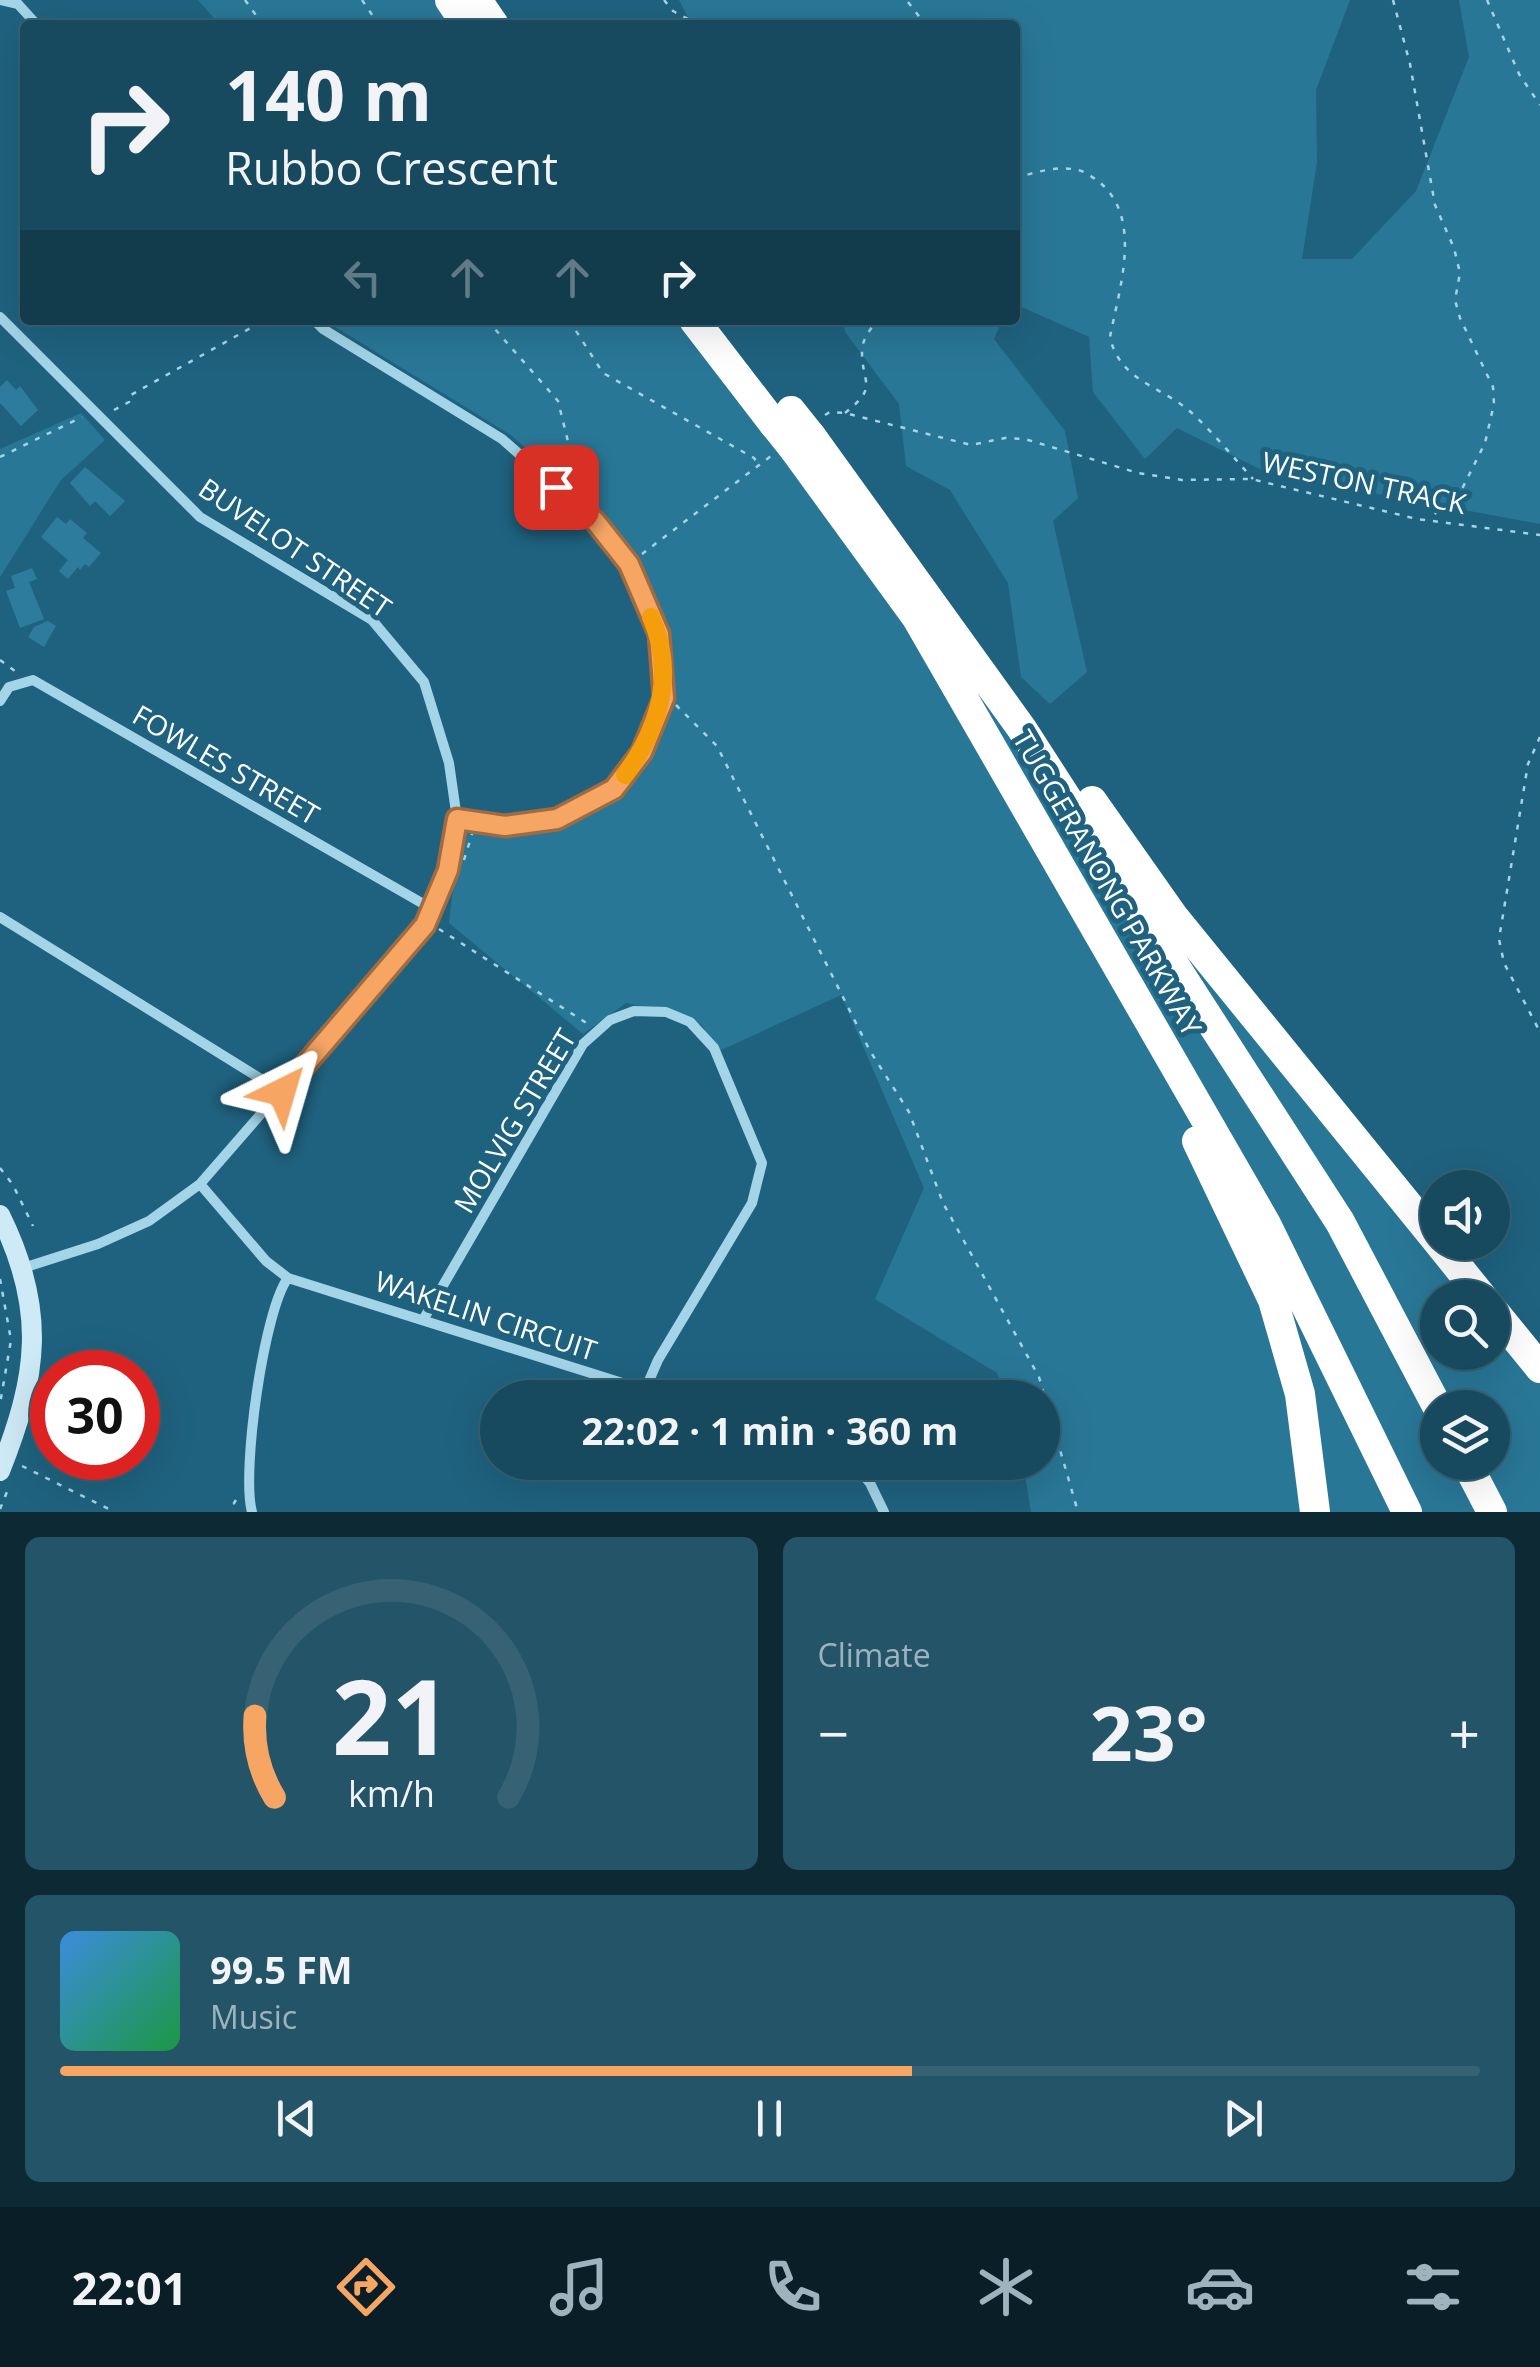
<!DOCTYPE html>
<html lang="en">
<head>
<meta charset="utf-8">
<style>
  body { margin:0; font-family:"Open Sans",sans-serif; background:#245468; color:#f1f3f6; height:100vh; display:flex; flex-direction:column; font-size:38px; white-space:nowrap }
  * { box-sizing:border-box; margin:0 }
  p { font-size:32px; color:#9eb3bd }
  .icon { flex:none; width:55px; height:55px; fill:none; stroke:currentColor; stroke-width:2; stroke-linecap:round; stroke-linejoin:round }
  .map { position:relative; height:1512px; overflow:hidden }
  .details { display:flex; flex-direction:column; gap:25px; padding:25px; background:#0d2934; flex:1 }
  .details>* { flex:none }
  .banner { position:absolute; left:20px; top:20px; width:1000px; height:305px; border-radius:10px; box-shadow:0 10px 40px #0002,0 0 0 2px #366274; background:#174a5f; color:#f1f3f6; overflow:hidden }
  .buttons { position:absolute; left:1420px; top:1170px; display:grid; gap:20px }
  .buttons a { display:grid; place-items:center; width:90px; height:90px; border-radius:50%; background:#174a5f; box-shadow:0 10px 40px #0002,0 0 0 2px #366274; font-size:50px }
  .speed { position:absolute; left:30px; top:1350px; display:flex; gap:20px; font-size:50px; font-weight:700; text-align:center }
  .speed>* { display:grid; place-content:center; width:130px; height:130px; border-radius:50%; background:#174a5f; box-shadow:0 10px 40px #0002,0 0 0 2px #366274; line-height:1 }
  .speed .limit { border:15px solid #d22; background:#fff; color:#111 }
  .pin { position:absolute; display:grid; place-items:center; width:85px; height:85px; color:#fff; margin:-42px; border-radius:20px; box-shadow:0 5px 15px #0006 }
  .me { position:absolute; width:110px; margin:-55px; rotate:40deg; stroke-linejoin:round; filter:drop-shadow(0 0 8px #0008) }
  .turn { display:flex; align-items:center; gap:35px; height:210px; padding:0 40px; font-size:45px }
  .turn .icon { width:130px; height:130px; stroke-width:2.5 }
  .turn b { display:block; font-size:70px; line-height:85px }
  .lanes { display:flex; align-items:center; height:95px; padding:0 40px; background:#0003; justify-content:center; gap:50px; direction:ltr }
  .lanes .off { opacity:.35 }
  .big { font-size:75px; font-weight:700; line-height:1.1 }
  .details .tile { flex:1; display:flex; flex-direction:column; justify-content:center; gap:15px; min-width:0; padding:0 35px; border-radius:15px; background:#245468 }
  .details .dial { align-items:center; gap:0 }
  .dial svg { height:260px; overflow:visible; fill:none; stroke:#366274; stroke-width:7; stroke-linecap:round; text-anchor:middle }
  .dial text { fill:#f1f3f6; stroke:none }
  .song { display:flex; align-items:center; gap:30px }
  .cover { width:120px; height:120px; border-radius:15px; background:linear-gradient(135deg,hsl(210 70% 55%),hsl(140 70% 35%)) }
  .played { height:10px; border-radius:5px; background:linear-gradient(90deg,#f6a563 60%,#366274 60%) }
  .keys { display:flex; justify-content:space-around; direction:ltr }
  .heat { display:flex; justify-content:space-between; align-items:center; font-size:55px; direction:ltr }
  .details .tiles { flex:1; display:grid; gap:25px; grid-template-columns:1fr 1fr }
  .tile:last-child { grid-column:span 2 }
  .trip { position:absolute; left:480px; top:1380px; width:580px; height:100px; border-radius:50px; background:#174a5f; box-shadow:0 10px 40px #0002,0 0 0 2px #366274; font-weight:700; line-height:100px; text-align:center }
  .tab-bar { display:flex; height:160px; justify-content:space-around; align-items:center; background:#091e26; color:#9eb3bd }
  .tab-bar .icon { width:70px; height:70px }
  .tab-bar .selected { color:#f6a563 }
  .tab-bar b { font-size:45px; color:#f1f3f6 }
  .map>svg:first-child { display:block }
</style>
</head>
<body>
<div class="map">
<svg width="1540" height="1512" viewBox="0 0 1540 1512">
  <rect width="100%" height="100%" fill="#1f627f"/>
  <path fill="#297797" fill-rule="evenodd" d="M198,0H439L458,25H220Z
    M679,0H1350L1316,90L1317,162L1302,259H1352L1416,191L1469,57L1459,0H1540V524L1270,474L1177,428L1145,459L1093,392L1089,337L1015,304V25H692Z
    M335,320H680L1076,791L1472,1297L1438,1298V1352H1492L1493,1322L1540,1378V1512H1031L1023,1463L1042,1462V1398L1007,1397L997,1373L875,1299L924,1188L841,995L717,1052L702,1025L671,1013L626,1003L583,1034L449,923L454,880L469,828L506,831L558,823L617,792L646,753L668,699L662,634L633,562L599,515L511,435L332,325ZM1438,1408H1492V1462H1438Z
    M843,320H1002L994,339L1065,431L1078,498L1053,521L1087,672L1050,704L1021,677L1008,583L950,490L906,466L899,404L845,332Z
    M81,413L105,440L61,480L0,577V449Z"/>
  <path fill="#2e7c9d" d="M7,380L16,390L20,386L38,410L21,426L0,403V387Z
    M85,467L125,501L110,516L95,501L90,506L70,483Z
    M57,517L66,524L70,519L87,533L83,538L101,553L89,567L85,564L80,570L78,567L68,579L59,571L68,560L41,537Z
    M32,568L37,579L29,582L44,619L20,628L6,591L15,588L11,576Z
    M48,621L56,626L44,647L28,637L34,627Z
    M52,1450V1458H74L68,1470L48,1461Z"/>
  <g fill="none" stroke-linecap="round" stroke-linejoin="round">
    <path stroke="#a3d4e8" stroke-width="2.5" stroke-dasharray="5 8" stroke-linecap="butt" d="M245,0L263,25
      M362,0L379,25
      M664,0L673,11L699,25
      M1393,0L1410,64L1435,205L1454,248L1460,273L1455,300L1460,318L1493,387L1494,404L1485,443L1458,497L1429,518
      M1487,0L1519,74L1540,105
      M908,2L921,19L919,25
      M1015,178C1034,173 1057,165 1077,170C1085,171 1092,177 1098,181C1144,217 1119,289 1110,337C1120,383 1164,386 1194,415C1215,435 1234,458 1253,479
      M487,320L558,401L580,490
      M569,320L603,373L754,458L758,464
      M114,410L129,402V396L265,320
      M845,413C880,385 861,385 862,349C863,338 871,329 877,320
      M825,415L830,412L845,413L971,445L1005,438L1025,439L1138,473L1182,480L1251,479L1417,519L1540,535
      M0,457L82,417
      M642,554L771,456
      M0,660L15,671
      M676,705L717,746L870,1051L909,1112L943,1203L1039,1377L1078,1512
      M1540,737L1528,764L1499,939L1504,963L1540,1032
      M464,860L472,834
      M439,929L588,1024
      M0,1168L13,1185L33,1226
      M0,1279L11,1340L0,1404
      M682,1390L704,1398
      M22,1466L115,1512
      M236,1500L234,1503L236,1512
      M0,1509L9,1487"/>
    <path stroke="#a3d4e8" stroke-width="10" d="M0,0L18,4L37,25
      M0,317L200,517L372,620L424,682L449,763L457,819L448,870L425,925L200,1184L149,1221L98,1244L23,1268
      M314,320L323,329L502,439L595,521L629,564L659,634L664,698L641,752L614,789L557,819L505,826L457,819
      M0,701L9,687L33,680L434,910
      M0,917L282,1092
      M200,1184L266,1261L288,1278L670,1398
      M423,1320L583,1044L610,1020L634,1011L666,1012L690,1022L714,1048L762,1163L752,1203L658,1360L645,1390
      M852,1462L870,1483L884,1512
      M252,1512C241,1473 264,1309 288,1278"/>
    <path stroke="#ceeaf6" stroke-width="20" d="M0,1215C47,1310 38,1376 0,1471"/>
    <path stroke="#fff" stroke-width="30" d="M450,0L467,25
      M477,0L494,25
      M694,320L774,424
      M811,436L1022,729L1340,1222L1438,1408
      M794,449L917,618L1266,1224L1407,1512
      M1092,801L1173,916L1438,1242
      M1197,1141L1273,1300L1300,1394L1315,1512
      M1438,1242L1483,1298
      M1492,1309L1540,1368
      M1466,1462L1492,1512"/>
    <path stroke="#fff" stroke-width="30" d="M791,411L811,436
      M774,424L794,449"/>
  </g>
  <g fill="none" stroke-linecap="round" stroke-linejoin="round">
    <defs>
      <path id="route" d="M282,1092L425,925L448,870L457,819L505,826L557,819L614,789L642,752L664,698L659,634L629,564L595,521L556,487"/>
    </defs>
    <use href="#route" stroke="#a06b40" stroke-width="25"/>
    <use href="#route" stroke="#f6a563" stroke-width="18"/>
    <path stroke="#f59e0b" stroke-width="18" d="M625,775C660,727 676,674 651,617"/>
  </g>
  <g text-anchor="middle" stroke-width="10" stroke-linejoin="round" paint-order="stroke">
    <g font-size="28" fill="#fff" stroke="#1f627f">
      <text transform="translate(1364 483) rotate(12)" y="10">WESTON TRACK</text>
      <text transform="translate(295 548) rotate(34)" y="10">BUVELOT STREET</text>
      <text transform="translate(226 765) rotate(30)" y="10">FOWLES STREET</text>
      <text transform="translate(1107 883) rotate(60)" y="10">TUGGERANONG PARKWAY</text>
      <text transform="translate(515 1121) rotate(-59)" y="10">MOLVIG STREET</text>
      <text transform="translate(486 1316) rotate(18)" y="10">WAKELIN CIRCUIT</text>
    </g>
  </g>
</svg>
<div class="buttons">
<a><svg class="icon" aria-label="sound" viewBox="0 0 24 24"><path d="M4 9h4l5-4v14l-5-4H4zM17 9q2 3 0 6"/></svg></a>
<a><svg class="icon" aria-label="search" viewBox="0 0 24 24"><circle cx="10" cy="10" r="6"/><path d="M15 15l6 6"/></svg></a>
<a><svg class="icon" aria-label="layers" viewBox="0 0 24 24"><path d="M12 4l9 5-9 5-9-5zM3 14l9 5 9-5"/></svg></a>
</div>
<div class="speed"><div class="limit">30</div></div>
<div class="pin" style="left:556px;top:487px;background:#d93025"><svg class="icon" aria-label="arrive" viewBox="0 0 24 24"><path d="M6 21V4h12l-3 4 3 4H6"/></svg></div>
<svg class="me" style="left:282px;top:1092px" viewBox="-20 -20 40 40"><path d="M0-17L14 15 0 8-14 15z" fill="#f6a563" stroke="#fff" stroke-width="4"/></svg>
<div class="trip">22:02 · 1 min · 360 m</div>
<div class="banner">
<div class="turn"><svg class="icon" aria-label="right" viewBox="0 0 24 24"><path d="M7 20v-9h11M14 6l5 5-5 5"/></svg><div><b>140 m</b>Rubbo Crescent</div></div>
<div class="lanes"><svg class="icon off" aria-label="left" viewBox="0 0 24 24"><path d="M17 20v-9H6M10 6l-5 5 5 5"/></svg><svg class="icon off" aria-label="ahead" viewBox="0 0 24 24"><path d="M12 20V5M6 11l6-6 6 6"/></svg><svg class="icon off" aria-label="ahead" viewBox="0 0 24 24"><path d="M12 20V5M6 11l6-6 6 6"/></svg><svg class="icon" aria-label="right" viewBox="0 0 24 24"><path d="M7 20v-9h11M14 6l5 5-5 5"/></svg></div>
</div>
</div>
<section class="details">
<div class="tiles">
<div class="tile dial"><svg viewBox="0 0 100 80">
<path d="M14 69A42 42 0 1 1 86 69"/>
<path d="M14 69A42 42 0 0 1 8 44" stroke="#f6a563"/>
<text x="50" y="56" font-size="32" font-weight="700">21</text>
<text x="50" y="72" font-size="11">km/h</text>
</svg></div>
<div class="tile"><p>Climate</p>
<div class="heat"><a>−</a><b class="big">23°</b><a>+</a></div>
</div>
<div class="tile">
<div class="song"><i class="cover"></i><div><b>99.5 FM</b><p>Music</p></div></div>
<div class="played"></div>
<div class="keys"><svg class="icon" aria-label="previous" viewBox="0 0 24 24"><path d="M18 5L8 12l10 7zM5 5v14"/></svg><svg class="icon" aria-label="pause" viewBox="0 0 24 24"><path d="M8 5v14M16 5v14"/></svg><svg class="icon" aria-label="next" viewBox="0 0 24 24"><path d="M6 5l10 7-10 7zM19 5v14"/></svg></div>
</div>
</div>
</section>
<nav class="tab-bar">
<b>22:01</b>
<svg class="icon selected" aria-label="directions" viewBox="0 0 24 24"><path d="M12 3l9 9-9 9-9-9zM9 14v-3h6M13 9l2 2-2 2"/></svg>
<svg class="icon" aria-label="music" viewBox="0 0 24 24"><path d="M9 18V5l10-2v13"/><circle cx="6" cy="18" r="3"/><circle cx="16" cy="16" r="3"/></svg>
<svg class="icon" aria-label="phone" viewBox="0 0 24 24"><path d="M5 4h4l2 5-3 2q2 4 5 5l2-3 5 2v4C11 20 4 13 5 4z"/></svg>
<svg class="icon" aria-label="climate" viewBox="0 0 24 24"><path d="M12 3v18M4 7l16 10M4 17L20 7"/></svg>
<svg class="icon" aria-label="car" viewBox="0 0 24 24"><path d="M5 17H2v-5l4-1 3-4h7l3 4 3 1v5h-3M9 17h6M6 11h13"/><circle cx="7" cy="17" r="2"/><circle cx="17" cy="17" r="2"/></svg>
<svg class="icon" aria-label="filters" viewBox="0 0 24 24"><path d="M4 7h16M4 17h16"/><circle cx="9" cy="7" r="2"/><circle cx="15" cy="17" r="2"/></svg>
</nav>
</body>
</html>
